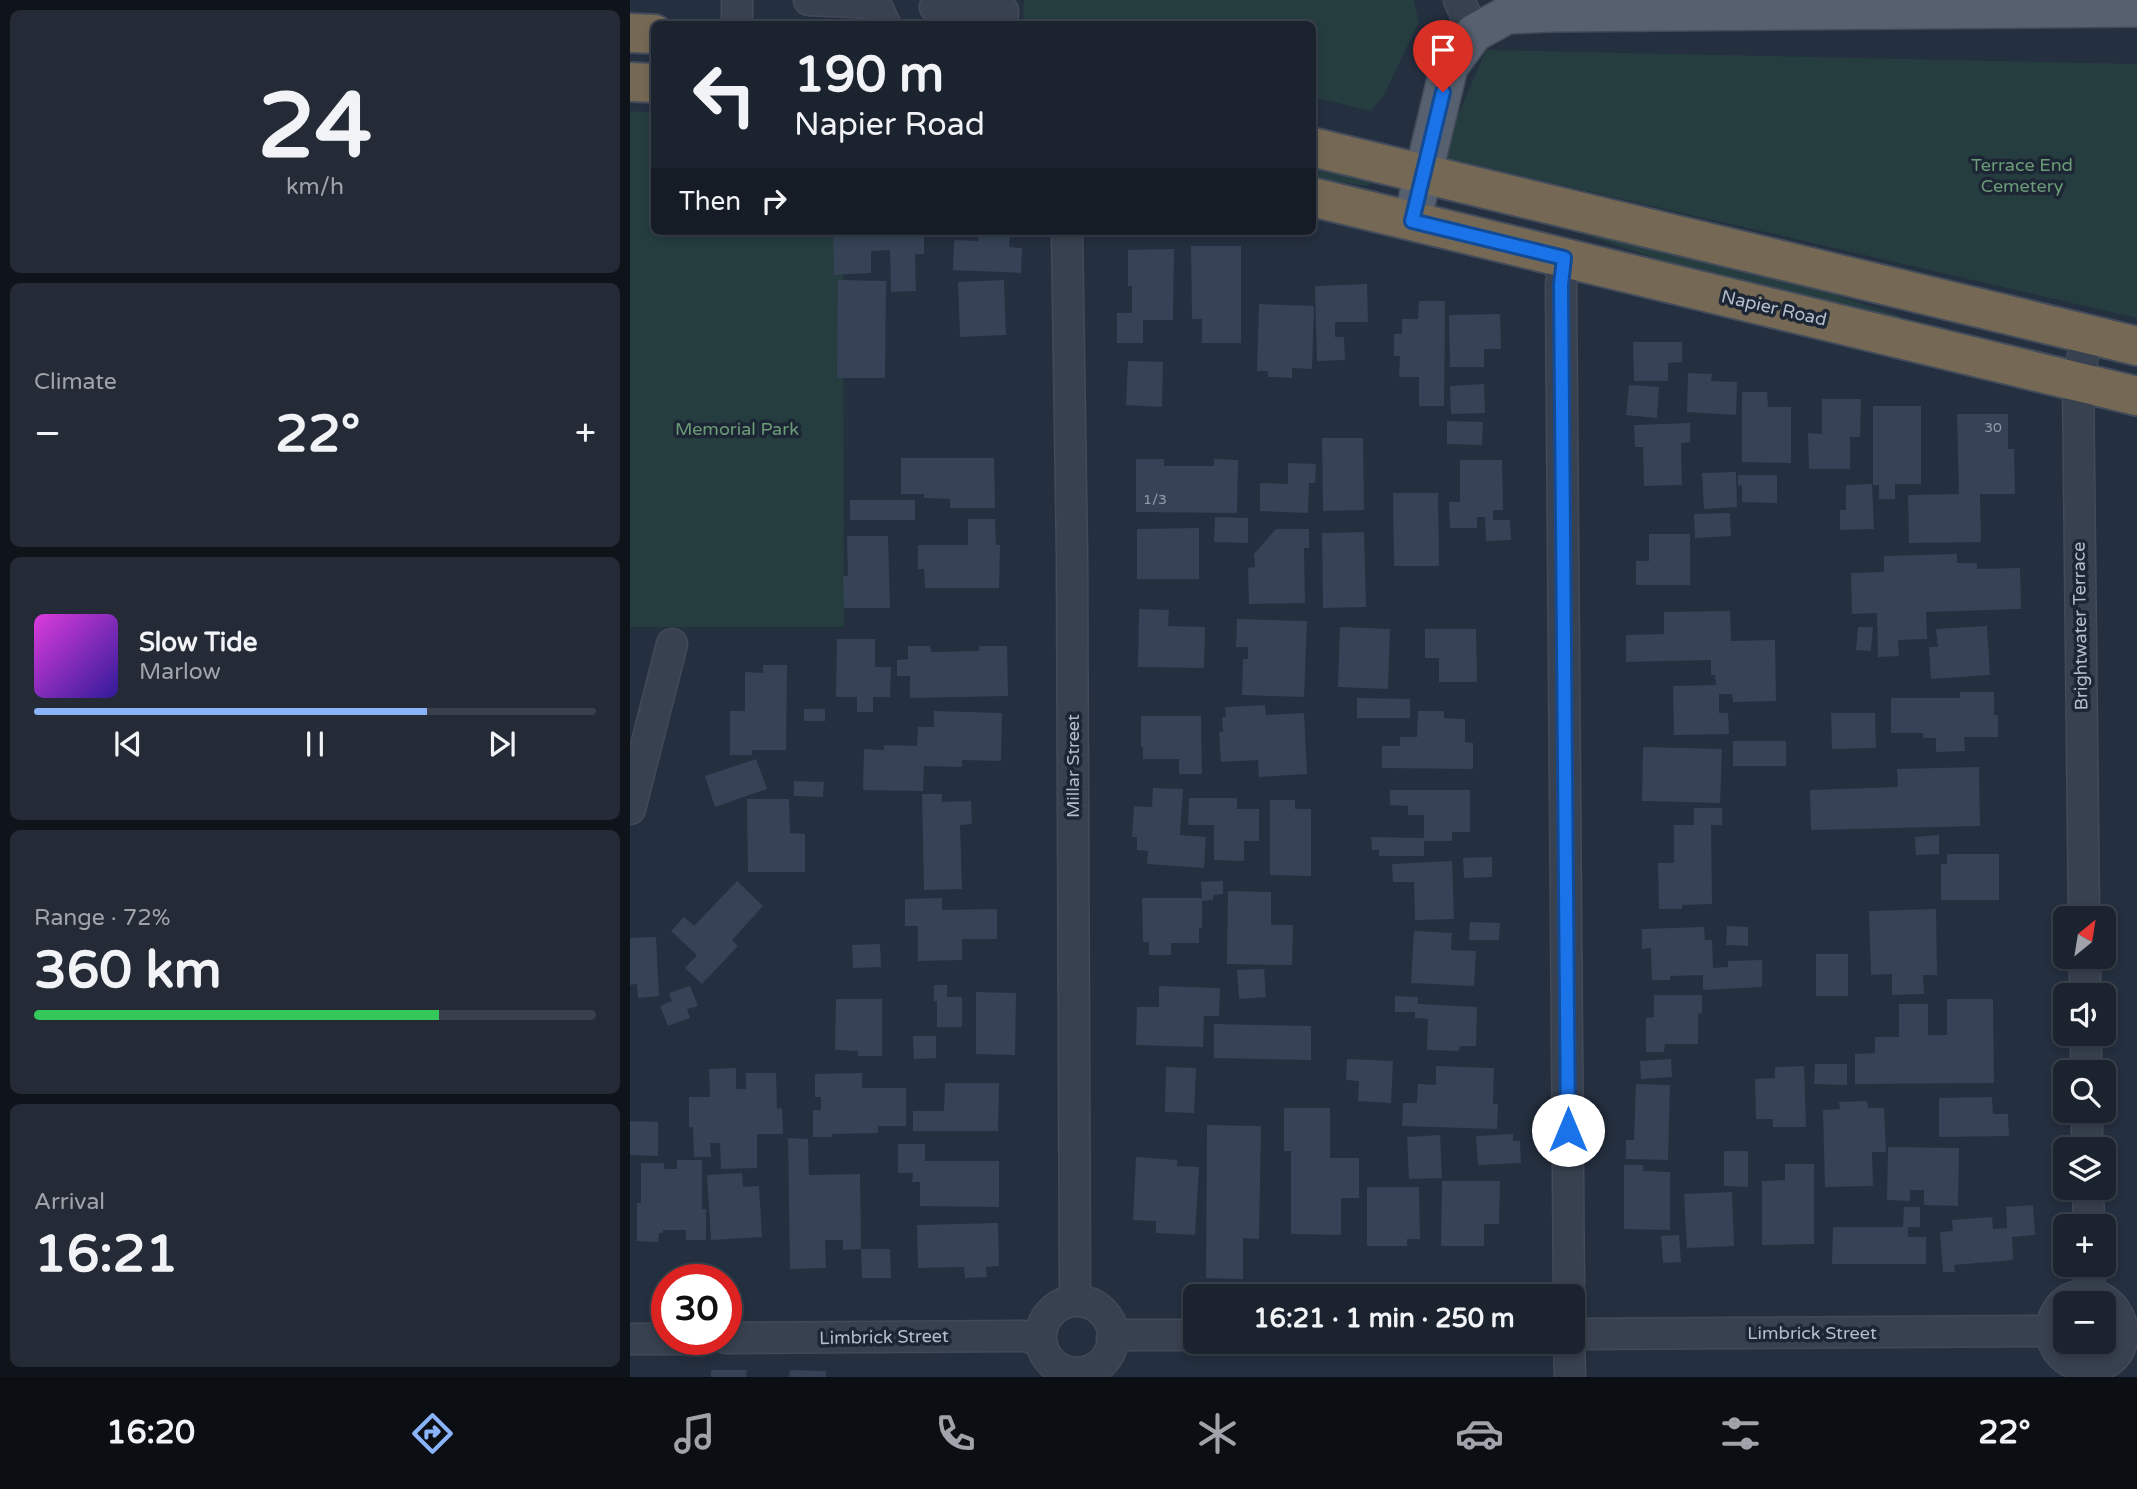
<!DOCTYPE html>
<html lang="en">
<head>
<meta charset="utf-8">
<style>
  body { margin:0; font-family:"Varela Round",sans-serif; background:#242b37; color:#f1f3f6; height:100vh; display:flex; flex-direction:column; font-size:26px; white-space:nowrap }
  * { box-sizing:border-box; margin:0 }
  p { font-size:23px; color:#a0a4aa }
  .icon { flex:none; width:38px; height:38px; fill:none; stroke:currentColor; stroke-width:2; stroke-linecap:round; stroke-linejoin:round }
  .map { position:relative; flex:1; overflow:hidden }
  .panel { display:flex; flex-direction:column; gap:10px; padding:10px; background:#0f131a; width:630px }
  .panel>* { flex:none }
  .top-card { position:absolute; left:21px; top:21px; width:665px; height:214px; border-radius:10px; box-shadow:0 4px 10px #0003,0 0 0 2px #39404b; background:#1b232f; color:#f1f3f6; overflow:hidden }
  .needle { width:46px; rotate:30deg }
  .buttons { position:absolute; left:1423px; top:906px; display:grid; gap:14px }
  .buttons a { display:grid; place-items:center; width:63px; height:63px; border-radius:10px; background:#1b232f; box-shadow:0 4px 10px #0003,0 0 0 2px #39404b; font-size:35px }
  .speed { position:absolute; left:21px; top:1264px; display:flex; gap:14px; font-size:35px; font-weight:700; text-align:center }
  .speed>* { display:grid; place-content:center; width:91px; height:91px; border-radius:50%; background:#1b232f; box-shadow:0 4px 10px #0003,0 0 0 2px #39404b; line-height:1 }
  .speed .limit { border:10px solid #d22; background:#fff; color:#111 }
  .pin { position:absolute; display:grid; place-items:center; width:60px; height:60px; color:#fff; margin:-72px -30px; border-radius:50% 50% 50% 0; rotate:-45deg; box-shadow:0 0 7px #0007 }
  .pin .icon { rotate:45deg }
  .me { position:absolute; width:77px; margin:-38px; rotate:0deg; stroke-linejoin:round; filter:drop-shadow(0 0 5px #0008) }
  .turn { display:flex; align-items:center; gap:24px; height:147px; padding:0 28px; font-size:32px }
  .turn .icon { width:91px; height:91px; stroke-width:2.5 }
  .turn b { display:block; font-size:49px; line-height:60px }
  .then { display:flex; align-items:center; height:66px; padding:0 28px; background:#0003; gap:14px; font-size:26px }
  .big { font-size:52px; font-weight:800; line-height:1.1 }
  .panel .tile { flex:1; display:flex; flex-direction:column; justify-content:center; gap:10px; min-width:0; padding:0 24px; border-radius:10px; background:#242b37 }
  .panel .dial { align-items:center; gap:0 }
  .dial b { font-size:91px; line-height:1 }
  .song { display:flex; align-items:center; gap:21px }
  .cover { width:84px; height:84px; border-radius:10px; background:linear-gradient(135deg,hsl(300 70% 55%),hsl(250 70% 35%)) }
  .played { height:7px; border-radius:4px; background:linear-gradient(90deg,#8ab3f9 70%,#39404b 70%) }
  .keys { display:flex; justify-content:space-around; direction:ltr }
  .heat { display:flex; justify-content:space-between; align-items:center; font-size:38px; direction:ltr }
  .charge { height:10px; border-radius:5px; background:linear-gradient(90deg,#34c759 72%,#39404b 0) }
  .trip { position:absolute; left:553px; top:1284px; width:402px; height:70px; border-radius:10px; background:#1b232f; box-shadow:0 4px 10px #0003,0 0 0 2px #39404b; font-weight:800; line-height:70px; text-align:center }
  .menu { display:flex; height:112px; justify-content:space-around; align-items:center; background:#0b0e13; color:#a0a4aa }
  .menu .icon { width:49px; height:49px }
  .menu .current { color:#8ab3f9 }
  .menu b { font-size:32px; color:#f1f3f6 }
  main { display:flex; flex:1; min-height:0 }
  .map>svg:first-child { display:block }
</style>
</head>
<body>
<main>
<section class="panel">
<div class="tile dial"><b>24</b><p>km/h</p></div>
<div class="tile"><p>Climate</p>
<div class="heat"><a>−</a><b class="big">22°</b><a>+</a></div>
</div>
<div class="tile">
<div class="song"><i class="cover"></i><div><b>Slow Tide</b><p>Marlow</p></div></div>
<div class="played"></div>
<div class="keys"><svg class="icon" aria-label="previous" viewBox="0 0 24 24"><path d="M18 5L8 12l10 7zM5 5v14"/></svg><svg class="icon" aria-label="pause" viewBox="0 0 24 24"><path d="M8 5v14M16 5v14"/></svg><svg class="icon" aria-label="next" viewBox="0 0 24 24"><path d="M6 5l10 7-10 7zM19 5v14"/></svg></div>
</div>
<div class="tile"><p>Range · 72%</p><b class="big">360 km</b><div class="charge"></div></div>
<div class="tile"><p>Arrival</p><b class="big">16:21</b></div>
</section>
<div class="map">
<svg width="1507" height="1377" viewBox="0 0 1507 1377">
  <rect width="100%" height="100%" fill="#242f3f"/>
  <path fill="#263d40" d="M394,0H784L789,22L754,95L741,111L683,97L682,24H393Z
    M856,50L1507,64V318L810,157Z
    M0,111L24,113V231H213L214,627H0Z
    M683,164L742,180V183L736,186L683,178Z
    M953,229L1182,287L1269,316L1268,321L1062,270L952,234Z"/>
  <path fill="#364356" d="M203,231H241V233H257V231H306V234H294V254H285L286,291L261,292L260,250L241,251V273L204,275Z
    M348,231H380L379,247L392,248L391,273L323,270L324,240L348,241Z
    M561,246H611V343H572V319H562Z
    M544,249L543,320H513V343H487V313H502V286H498V250Z
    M208,280L256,281L255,378H207Z
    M374,280L376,335L330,337L328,282Z
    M737,284L738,322H705V337H714L715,360L687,361L685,286Z
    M789,301H815L814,406H789V377H769L770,356H764V334H772V319H788Z
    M629,304L684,306L682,369L662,368V378L638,377V371H627Z
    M870,314L871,349H854V367H820L819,315Z
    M1003,342H1052V362L1038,363V381H1004Z
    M498,361L533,362L532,407L496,405Z
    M1058,373L1082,374L1081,381L1107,382L1106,415L1057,412Z
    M854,384L855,413L821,414L820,386Z
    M999,385L1029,387L1027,418L996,415Z
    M1112,392H1137L1138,407H1161V463L1112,462Z
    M1192,399H1231L1230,437H1220V469H1179L1178,433L1192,434Z
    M1243,406H1291V484H1265V499H1249V485H1243Z
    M1327,414H1378V449H1384L1385,494H1350L1351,542L1279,543L1278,495L1329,494Z
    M817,421L853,422L852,445L817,444Z
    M1060,423V442L1051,443L1052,485L1014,486L1013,447H1005L1004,425Z
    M692,438H733L734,510L693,511Z
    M271,458H364L365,508H320V499L294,498V494H271Z
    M506,459H534V466H584V459L608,460L607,513L506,512Z
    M830,460H872L873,510H863V520H880L881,540L856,541L855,517H847V528H820L819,502H830Z
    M658,463L686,464L685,483H679L678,513L630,511V483L658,484Z
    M1106,472L1107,507L1074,509L1072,473Z
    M1108,475H1147V503L1112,502V486L1108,485Z
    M1242,484L1244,529L1210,530V510H1216V485Z
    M763,493H808L809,566H764Z
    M220,500H285V520H220Z
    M1100,513L1101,536L1065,538L1064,514Z
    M585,517L618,518V543L584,542Z
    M338,519H365L366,545H370L369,588H295L294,569H288V545H338Z
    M569,528V579H507V529Z
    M646,529H679V548H674L675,603L619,604L618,568L625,567L624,554Z
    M734,532L736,607L693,608L692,533Z
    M1019,534H1060V585H1006V561H1019Z
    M217,536H258L260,608H214L213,576H218Z
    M1327,554V563H1347V569L1390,568L1391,609L1296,612L1297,639L1268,640L1269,656L1248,657L1247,613L1222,614L1221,573L1254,572V556Z
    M509,609L539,610L538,626L575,627L574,668L508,667Z
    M1100,611L1101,641L1145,640L1146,701L1103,702L1102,694H1089V713H1098L1099,734L1044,735L1043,686L1086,685L1085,675H1081V660L996,662V635L1034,634V612Z
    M607,619L677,621L674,697L612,695L613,659H618V647H606Z
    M1357,626L1360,675L1301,679L1299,647H1308L1306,629Z
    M710,627L760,629L758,689L708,687Z
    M1228,627H1243L1241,651L1226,650Z
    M795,629H846L847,682H809V658H795Z
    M207,639H245V667H261L260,697H243V712H227V697H206Z
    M278,646H300L301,652L349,651V646H377L378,696L280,698V676H267V660L278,659Z
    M133,665H157L156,750H122V755H100V711H115V672L133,673Z
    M1330,692H1364V715H1368V737H1334L1335,751L1306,752V738H1293V733H1261V698H1330Z
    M727,698L780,699V718H727Z
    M635,705L636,715L674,713L677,774L629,777L628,760L591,762L589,732H593L592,717H596L595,707Z
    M174,709H195V721H174Z
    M304,711L372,713L371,761L332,760V767L294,766L293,791L233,790L234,749L254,750V745L287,746L288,727H304Z
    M788,711H814V718L835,719V742L843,743V769L752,768V746H770V737H787Z
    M1201,713H1245L1246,748L1202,749Z
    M511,716H571L572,774H549V759H513V747H511Z
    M1103,741H1156V766H1103Z
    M1013,747L1092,749L1090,803L1012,801Z
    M126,759L137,789L85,807L75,776Z
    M1349,767L1350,826L1181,830L1180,790L1268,787L1267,769Z
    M164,781L194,782L193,797L164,796Z
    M523,788L553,789L550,835L576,837L574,868L517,864L518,851L507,850V837H502L504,806L522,807Z
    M760,790H840V832H822V841H794V856H749V850H742L741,837L794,838V815H778V806L760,805Z
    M292,794H312V802L341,801L342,824L330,825L332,889L294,890Z
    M559,798H607V809H629V841H614V861L584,860V825H558Z
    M117,799H159L160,833L175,834V872H118Z
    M640,800H665V809H681V876L640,875Z
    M1064,808H1092V825H1081L1082,904L1052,905V909H1029L1028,863H1044V825H1064Z
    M1309,835V854L1286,855L1285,837Z
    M1317,854H1369V900H1311V864H1317Z
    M862,857V877L834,878L833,858Z
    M822,861L824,919L785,920L784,882H763L762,864Z
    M107,881L133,906L102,940L108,946L72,984L55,968L67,955L41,931L54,917L64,926Z
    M593,881V894L583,895V900L572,901V928L569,927V943H541V955H519V942H513L512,898H572L571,882Z
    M598,891L641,892V925H663L662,965L597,964Z
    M312,898V910L367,909V939H332V960L288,961V926H275V899Z
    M1306,909L1307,975H1293L1294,994L1262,995V974L1241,975L1239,911Z
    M840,922L870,923L869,940H839Z
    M1097,926L1118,927V946L1096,945Z
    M1074,927L1075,940H1082L1083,968L1098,967V961L1132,960V987L1073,990V975L1040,976V980H1022L1021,948L1012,949V929Z
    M784,931L822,933L821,950L846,951L844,986L781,983Z
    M26,937L29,996L8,998L7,984L0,985V938Z
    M250,944L251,967L223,968L222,945Z
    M1186,954H1218V996H1186Z
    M634,969L636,997L609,999L607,970Z
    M304,985H317V997H332V1027H307V1001H304Z
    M60,986L68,1006L57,1009L60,1018L38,1026L30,1006L42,1001L39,993Z
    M529,986L590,988L589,1016H574L573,1047L506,1045L507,1007H529Z
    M346,992L386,993L385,1055L346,1054Z
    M1024,995H1072V1013L1068,1014V1044H1035L1034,1052H1016V1018L1024,1017Z
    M765,996L788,997V1004L847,1007L846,1046H830L829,1051L797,1050L798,1019L785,1018V1012H765Z
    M206,999H252V1056H228V1051L205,1050Z
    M1317,999H1363L1364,1083L1225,1084V1054L1245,1053V1037H1269V1004H1298V1035H1317Z
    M584,1024L681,1026V1060L584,1058Z
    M283,1036H306V1058L284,1059Z
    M717,1059L763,1061L761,1103L728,1101L729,1081L716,1080Z
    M1041,1059L1042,1077L1011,1079L1010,1061Z
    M1185,1064H1217V1085L1184,1084Z
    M806,1066L864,1068L863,1104H868L867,1129L772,1126L773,1103H787L788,1084L806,1085Z
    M1174,1066L1176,1127H1143V1119H1126L1125,1079L1145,1078V1067Z
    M536,1067L566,1068L564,1113L535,1112Z
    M106,1068V1089H116V1073H146L147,1109L152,1108L153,1134H127V1168L91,1169L90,1143H80L81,1157H64L63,1127H59V1097H80L79,1069Z
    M232,1073V1088H276V1126H248V1133L202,1134V1137H183V1110H191V1097H185V1074Z
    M315,1083H369L368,1131H283V1111H314Z
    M1006,1084L1040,1085L1038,1160L996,1159V1140H1004Z
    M1362,1097L1363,1114H1378L1379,1136L1309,1137V1098Z
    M1237,1101L1238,1108H1254L1256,1152H1242L1243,1186L1195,1187L1193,1110L1210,1109L1209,1102Z
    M654,1108H700V1158H729V1198H711V1235L661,1234V1151H654Z
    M0,1121L28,1122V1156L0,1155Z
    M577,1125L631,1126L629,1239L613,1238V1279L576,1278Z
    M883,1134V1141H890L891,1163L848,1165L846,1136Z
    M810,1135L812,1178L779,1179L777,1137Z
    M158,1138L178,1139L179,1175L230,1174L231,1249L213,1250V1240H195L196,1268L160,1269Z
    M268,1144H295V1161H369V1207L290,1206V1182H282L283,1173H268Z
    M1258,1147L1329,1148L1328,1206L1294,1205V1190H1280V1201L1257,1200Z
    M1094,1151H1118V1187L1094,1186Z
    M506,1157L547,1160V1166L569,1167L565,1235L526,1233V1221L503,1220Z
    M47,1160H72V1209H76V1240H56V1230H33V1233H29L28,1242L7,1241V1203H11V1163H34V1169H47Z
    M1155,1164H1184V1244L1132,1245V1181L1155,1180Z
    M994,1165H1013V1171L1040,1172V1230L994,1229Z
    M112,1173L113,1187L129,1186L132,1237L81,1240L77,1175Z
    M812,1181H870L869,1224H854V1246H811Z
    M737,1187H789L790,1239H777V1246H737Z
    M1102,1192L1104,1246L1057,1248L1054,1194Z
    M1403,1205L1405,1235L1382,1237L1383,1260L1324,1265L1325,1272H1313L1310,1232L1323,1231L1322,1220L1362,1217L1363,1229L1377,1228L1376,1207Z
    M1274,1207H1290V1227H1278V1237H1296V1264H1202L1203,1227H1273Z
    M368,1223L369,1266L356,1267L357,1277L335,1278L334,1267L288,1268L287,1225Z
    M1049,1235L1051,1262L1033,1263L1031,1236Z
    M231,1249H260L261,1278H232Z
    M81,1370H117L116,1377H81Z
    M160,1370L196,1371V1377H159Z"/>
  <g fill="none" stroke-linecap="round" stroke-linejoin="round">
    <defs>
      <path id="minor" d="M179,0L245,3L255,24
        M829,0L844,33
        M305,7L373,11L372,24
        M107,24V0
        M437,231L442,556L445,1301
        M934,258L931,285L939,1297
        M0,809L42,644
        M1454,919L1448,381L1457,334
        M1455,957V996
        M1456,1034V1073
        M1457,1111V1150
        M1458,1188L1459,1227
        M1459,1265L1460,1294
        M1460,1294C1507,1306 1502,1374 1452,1365C1443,1364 1434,1359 1429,1352C1415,1334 1422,1305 1444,1297C1449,1295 1455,1295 1460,1294Z
        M411 1337a36 36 0 1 1 72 0a36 36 0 1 1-72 0Z
        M943,1334L1421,1331
        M96,1338L395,1336L411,1341
        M0,1339H55
        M482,1340L498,1335H565
        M939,1342L940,1377"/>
      <path id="major" d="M782,221L819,67L844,33L877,15L923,13L1507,8"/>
      <path id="highway" d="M0,33L24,34
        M0,82L24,83
        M682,147L1507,346
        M682,197L1507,396"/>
    </defs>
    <use href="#minor" stroke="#424a58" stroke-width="33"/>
    <use href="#major" stroke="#424a58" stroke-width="40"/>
    <use href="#highway" stroke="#434c5a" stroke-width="42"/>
    <use href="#minor" stroke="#38414f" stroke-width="30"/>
    <use href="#major" stroke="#56606f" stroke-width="37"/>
    <use href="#highway" stroke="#756955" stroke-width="38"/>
  </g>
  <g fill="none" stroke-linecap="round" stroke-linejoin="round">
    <defs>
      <path id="route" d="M813,92L782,221L934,258L931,285L938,1130"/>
    </defs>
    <use href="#route" stroke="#114b97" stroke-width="18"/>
    <use href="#route" stroke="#1a73e8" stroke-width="12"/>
  </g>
  <g text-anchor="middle" stroke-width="7" stroke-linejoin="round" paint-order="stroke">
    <g font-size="14" fill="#939cab">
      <text x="1363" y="432">30</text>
      <text x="525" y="504">1/3</text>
    </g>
    <g font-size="18" fill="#6b9b77" stroke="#1d2634">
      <text x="1392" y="171">Terrace End<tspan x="1392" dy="21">Cemetery</tspan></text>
      <text x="107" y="435">Memorial Park</text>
    </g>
    <g font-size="18" fill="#b5bdca" stroke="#1d2634">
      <text transform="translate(1144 308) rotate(13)" y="6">Napier Road</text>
      <text transform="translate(1450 626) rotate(-91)" y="6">Brightwater Terrace</text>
      <text transform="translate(443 766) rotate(-90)" y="6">Millar Street</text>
      <text x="1182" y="1339">Limbrick Street</text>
      <text transform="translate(254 1337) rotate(-1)" y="6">Limbrick Street</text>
    </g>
  </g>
</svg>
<div class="buttons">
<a><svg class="needle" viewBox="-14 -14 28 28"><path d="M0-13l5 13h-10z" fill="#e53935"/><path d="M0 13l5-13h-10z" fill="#a0a4aa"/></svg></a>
<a><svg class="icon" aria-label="sound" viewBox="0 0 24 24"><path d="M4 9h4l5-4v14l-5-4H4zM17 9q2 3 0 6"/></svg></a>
<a><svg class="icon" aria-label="search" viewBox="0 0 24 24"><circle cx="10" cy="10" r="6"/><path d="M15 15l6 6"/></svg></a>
<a><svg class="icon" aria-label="layers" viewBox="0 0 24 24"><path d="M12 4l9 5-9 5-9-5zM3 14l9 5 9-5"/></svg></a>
<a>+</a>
<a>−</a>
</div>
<div class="speed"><div class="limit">30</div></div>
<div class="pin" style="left:813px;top:92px;background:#d93025"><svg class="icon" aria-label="arrive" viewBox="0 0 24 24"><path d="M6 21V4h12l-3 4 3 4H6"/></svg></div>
<svg class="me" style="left:938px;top:1130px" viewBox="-20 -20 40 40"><circle r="19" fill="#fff"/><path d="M0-13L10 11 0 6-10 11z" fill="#1a73e8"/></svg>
<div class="trip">16:21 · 1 min · 250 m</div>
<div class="top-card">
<div class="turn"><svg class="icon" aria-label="left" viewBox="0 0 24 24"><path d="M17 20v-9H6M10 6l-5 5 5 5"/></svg><div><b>190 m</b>Napier Road</div></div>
<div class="then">Then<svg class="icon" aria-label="right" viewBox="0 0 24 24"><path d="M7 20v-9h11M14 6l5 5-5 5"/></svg></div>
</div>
</div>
</main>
<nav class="menu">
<b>16:20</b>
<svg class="icon current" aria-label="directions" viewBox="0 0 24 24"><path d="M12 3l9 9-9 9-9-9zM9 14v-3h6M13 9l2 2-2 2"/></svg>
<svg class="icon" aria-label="music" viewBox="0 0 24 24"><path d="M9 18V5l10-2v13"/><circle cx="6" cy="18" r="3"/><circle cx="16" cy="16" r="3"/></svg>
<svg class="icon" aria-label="phone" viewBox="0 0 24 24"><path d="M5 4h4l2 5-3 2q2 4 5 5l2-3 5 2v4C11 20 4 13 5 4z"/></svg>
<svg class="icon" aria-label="climate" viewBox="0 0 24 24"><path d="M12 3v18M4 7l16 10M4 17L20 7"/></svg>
<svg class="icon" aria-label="car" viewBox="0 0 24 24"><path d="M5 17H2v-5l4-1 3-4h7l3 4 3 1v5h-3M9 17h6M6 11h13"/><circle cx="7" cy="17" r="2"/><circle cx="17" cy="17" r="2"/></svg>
<svg class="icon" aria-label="filters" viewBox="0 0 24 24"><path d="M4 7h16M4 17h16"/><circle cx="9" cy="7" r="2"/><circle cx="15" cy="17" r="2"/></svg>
<b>22°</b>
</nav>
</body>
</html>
